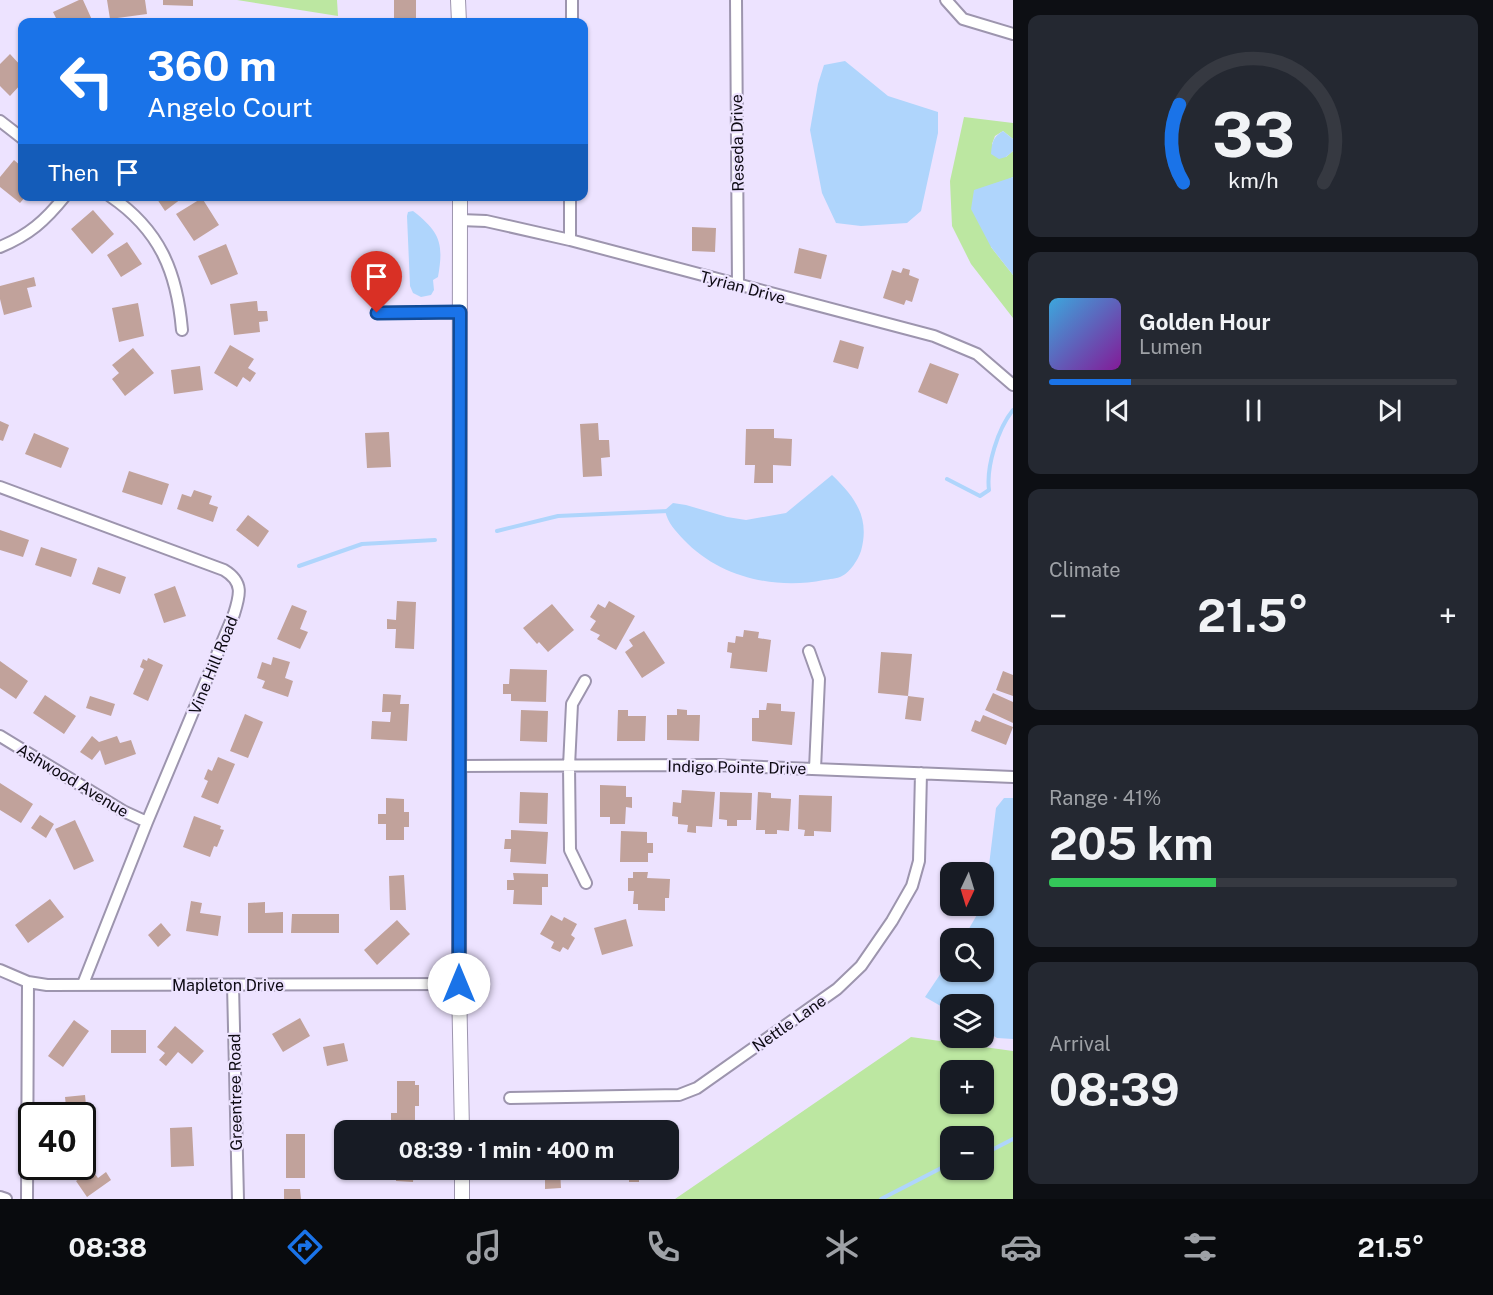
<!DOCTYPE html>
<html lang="en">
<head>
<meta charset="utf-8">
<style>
  body { margin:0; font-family:"Public Sans",sans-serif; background:#242831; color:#f1f3f6; height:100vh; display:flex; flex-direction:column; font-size:22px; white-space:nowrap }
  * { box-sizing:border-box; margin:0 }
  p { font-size:20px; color:#9ea1a6 }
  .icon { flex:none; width:33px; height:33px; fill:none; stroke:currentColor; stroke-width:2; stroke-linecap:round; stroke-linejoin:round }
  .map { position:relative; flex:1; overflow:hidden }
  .side { display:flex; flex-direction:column; gap:15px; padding:15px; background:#0d0f14; width:480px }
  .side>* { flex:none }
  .banner { position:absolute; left:18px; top:18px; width:570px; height:183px; border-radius:12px; box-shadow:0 2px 4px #0004; background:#1a73e8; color:#fff; overflow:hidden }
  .needle { width:39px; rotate:184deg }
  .controls { position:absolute; left:940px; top:862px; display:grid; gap:12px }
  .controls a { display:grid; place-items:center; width:54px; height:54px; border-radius:12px; background:#171b24; box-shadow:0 2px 4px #0004; font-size:30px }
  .speed { position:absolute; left:18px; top:1102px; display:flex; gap:12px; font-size:30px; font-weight:700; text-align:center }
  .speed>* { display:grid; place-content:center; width:78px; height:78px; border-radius:50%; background:#171b24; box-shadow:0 2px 4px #0004; line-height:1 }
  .speed .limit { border:3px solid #111; border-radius:9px; background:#fff; color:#111 }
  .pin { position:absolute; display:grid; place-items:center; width:51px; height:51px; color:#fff; margin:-62px -26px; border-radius:50% 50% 50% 0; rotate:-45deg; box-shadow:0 0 6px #0007 }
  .pin .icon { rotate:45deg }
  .me { position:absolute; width:66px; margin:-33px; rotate:0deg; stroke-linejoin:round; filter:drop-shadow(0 0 4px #0008) }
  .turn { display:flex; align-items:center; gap:21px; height:126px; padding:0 30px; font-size:27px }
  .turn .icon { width:78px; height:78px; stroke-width:2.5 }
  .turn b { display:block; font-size:42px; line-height:51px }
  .then { display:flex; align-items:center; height:57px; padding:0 30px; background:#0003; gap:12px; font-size:22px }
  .big { font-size:45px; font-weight:700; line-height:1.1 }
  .side .widget { flex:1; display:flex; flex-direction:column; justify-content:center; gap:9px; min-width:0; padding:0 21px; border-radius:12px; background:#242831 }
  .side .dial { align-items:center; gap:0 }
  .dial svg { height:156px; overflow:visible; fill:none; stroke:#363941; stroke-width:7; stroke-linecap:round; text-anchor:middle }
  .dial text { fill:#f1f3f6; stroke:none }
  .song { display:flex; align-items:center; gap:18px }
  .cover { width:72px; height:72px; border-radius:9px; background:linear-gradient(135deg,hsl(200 70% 55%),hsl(290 70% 35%)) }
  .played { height:6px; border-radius:3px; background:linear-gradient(90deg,#1a73e8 20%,#363941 20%) }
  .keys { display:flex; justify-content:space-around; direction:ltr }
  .heat { display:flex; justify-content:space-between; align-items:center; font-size:33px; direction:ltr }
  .charge { height:9px; border-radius:4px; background:linear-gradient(90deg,#34c759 41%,#363941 0) }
  .trip { position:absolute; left:334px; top:1120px; width:345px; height:60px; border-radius:12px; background:#171b24; box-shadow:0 2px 4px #0004; font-weight:700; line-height:60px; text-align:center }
  .menu { display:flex; height:96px; justify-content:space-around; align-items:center; background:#090b0e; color:#9ea1a6 }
  .menu .icon { width:42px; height:42px }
  .menu .current { color:#1a73e8 }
  .menu b { font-size:27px; color:#f1f3f6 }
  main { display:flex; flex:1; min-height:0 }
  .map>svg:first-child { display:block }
</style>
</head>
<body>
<main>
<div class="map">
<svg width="1013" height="1199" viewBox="0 0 1013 1199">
  <rect width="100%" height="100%" fill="#ede3ff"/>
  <path fill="#bce7a1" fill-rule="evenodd" d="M237,0H337L338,16Z
    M964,117L1013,123V139L1003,131L995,136L992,144L1006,157L1013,151V177L1003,182L991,247L1013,275V318L971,264L952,226L950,181Z
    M911,1037L1013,1051V1199H675ZM951,1071H984V1104H951ZM951,1137H984V1170H951Z"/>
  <path fill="#afd5fc" d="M845,61L888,96L938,112V133L921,211L907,223L861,226L836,223L822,193L810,130L818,84L824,65Z
    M1003,131L1013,139V151L1006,157L999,159L991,154C992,142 993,137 1003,131Z
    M1013,177V275L991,247L971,209L974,190Z
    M413,211C440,232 444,243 438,277L433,280L434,290L431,295L421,297L413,293L410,286L407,216L408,212Z
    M832,475C856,498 870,518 861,551C858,560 850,572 842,576C837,579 829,579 824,580C775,590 719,577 684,540C675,530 668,524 665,510L673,503L686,505L727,517L746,520L786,513Z
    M1004,798H1013V1039L997,1038L984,1030V1005H951V1012L925,997L951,958V972H984V939H963L982,906H984L996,808Z"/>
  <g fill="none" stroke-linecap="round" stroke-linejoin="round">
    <path stroke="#afd5fc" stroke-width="4" d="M947,479L980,496L989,490C986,467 998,428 1013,410
      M497,531L558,516L668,511
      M299,566L362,544L435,540
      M984,1154L1013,1139
      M881,1199L951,1163"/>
  </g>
  <path fill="#c1a29b" d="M79,0H83L93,22H58L53,12Z
    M107,0H145L147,14L110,19Z
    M163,0H193V6L163,5Z
    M394,0H416V19H394Z
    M238,19L257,20V22H238Z
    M10,54L22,67V83L10,96L0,86V64Z
    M14,160L22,167V196H26L20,203L0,187V177Z
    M155,196H185L165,211Z
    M202,198L219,225L194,241L176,214Z
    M93,210L114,234L92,254L71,229Z
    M692,227L716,228L715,252L692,251Z
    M127,242L142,264L121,277L107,255Z
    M226,244L238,274L211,285L198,256Z
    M799,248L827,255L821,279L794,273Z
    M903,268L910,270L909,275L919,279L912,302L906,300L904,305L883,298L892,270L901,273Z
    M34,277L36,286L27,288L32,307L4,315L0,299V286Z
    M257,301L258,311H267L268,321L259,322L260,332L234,335L230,304Z
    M138,303L144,336L119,342L112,308Z
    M840,340L864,347L858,369L833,362Z
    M230,345L254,359L248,368L256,373L250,382L243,377L237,387L214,373Z
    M133,348L154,373L125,396L112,379L119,373L112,365Z
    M930,363L959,374L947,404L918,392Z
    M200,366L203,390L174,394L171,370Z
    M0,421L9,425L3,441L0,440Z
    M598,423L599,440H609L610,457L601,458L602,476L583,477L580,424Z
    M746,429H774V438L792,439L791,466L773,465V483H754L755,465H745Z
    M389,432L391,467L367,468L365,433Z
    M34,433L69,448L61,468L25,454Z
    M129,471L169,484L162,505L122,492Z
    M194,490L212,496L209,504L218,507L213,522L177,509L182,494L191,497Z
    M248,515L269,531L258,547L236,530Z
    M0,530L29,540L23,557L0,550Z
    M41,547L77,559L71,577L35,565Z
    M98,567L126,577L120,594L92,584Z
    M175,586L186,616L164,623L154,594Z
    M397,601L416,602L414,649L395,648L396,629H387V619L396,620Z
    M609,601L635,616L616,650L597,639L600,635L590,630L596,621L590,617L598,604L605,608Z
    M552,604L574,630L548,652L539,642L537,644L523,628Z
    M292,605L307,611L300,629L308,632L300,649L277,639Z
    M744,630L759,632L758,638L771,640L767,672L730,668L732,653L727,652L728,642L735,643L736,636L743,637Z
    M644,631L665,663L642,678L625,652L633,646L629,640Z
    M881,652L912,654L908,696L878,693Z
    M273,657L290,662L285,678L293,681L288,697L262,688L265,681L257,678L262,662L271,665Z
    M148,658L163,665L148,701L133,694L144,669L140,667L143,659L147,661Z
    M0,661L28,681L16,699L0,688Z
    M510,669L547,670L546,702L511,701V694H503V684H509Z
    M1003,671L1013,675V696L996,690Z
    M993,693L1013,702V723L985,710Z
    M383,694L401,695L400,704H409L407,741L371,739L372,721L390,722L391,712H382Z
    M45,695L76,716L64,734L33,713Z
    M90,696L115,704L111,716L86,708Z
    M908,696L924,698L921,721L905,719Z
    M767,703L781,704V711L795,712L792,745L752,741V718H759V710H766Z
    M677,709L687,710V715H700L699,741L667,740V715H677Z
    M521,710L548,711L547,742L520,741Z
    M618,710H628V716H646L645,741H617Z
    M245,714L263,722L248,758L230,751Z
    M983,715L1013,727L1006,745L971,731L975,720L980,722Z
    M92,736L99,742L117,736L120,743L131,740L136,754L105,765L100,750L92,760L80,752Z
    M218,757L235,764L218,804L201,797L208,781L204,779L208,769L212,771Z
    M0,783L33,804L21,823L0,810Z
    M600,785L626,786V797H632V808L626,807L625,824H610V817H600Z
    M682,790L715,792L712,827L696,826V833L687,832L688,825L678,824V817L672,816L673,802L681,803Z
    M520,792L548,793L547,824L519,823Z
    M720,792L752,793L751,820H737V826H727V820L719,819Z
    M758,792L771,793V798L791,799L789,831L777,830V834H765V830H756Z
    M799,795L832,796L831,832L814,831V836H804L805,830L798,829Z
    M386,798L404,799V812H409V827H404V840H386V824H378V814H386Z
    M40,815L54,824L46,838L31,828Z
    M194,816L221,826L220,829L224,830L217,847L214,846L210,857L183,847Z
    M75,820L94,861L74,870L55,829Z
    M511,830L548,832L546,864L510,862L511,849H504L505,839H511Z
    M621,831L647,832V843H653V853H648V862H620Z
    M633,872H648L647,878L670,879L669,898H665V911L638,910V904H633L634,891H628V878H633Z
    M513,873L548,874V887H542V905L513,904L514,890H507V880H514Z
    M404,875L406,910H390L389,876Z
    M50,899L64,917L28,943L15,925Z
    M191,901L202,903L200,913L221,916L218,936L186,931Z
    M265,902V913L283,912V933H248V903Z
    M292,914H339V933H291Z
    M551,915L562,921L564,917L577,924L571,935L575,938L568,950L563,947L560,952L551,948L554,942L540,934Z
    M626,919L633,946L602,955L594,928Z
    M397,920L410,934L377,965L364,950Z
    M161,923L171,935L158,947L148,935Z
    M300,1018L310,1036L283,1052L272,1034Z
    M74,1020L89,1031L63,1067L48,1056Z
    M175,1026L204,1051L192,1064L178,1052L166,1066L159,1060L165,1053L157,1047Z
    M111,1030H146V1053H111Z
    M344,1043L348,1061L327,1066L323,1047Z
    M397,1081H415V1085H419V1106H415V1123H391V1113H397Z
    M85,1095L89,1135L82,1136V1116H67L65,1097Z
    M192,1127L194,1166L171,1167L170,1128Z
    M286,1134H305V1178H286Z
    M92,1170L98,1178L106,1172L111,1180L87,1197L76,1181Z
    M396,1170H414L413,1182L396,1181Z
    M545,1170H560L561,1188L545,1189Z
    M619,1170H639V1182H629V1173L619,1174Z
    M284,1189H300L301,1199H284Z"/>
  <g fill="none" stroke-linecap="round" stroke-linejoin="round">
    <defs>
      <path id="minor" d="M736,0L738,286
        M946,0L963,19L1013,34
        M572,22V0
        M0,121L22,138
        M110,196C160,230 177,272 182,330
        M460,220L486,221L570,240L934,336L977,354L1013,385
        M570,240V196
        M0,247C29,235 45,221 65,196
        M377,313L460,312
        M0,487L224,570C244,582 240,595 234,614L147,822L83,984
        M809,651L819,679L815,769
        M585,681L572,704L569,766L570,850L586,883
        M0,736L123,811L147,822
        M460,766L715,765L1013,777
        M0,970L28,982L47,985L459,984
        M233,985L238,1199
        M510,1098L679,1095L697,1088L837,989L861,966L892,921L912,886L919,861L921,773
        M0,1197L6,1199
        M27,1199L28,982"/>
      <path id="tertiary" d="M458,0L459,22
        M460,196L459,984L462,1131
        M462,1170V1199"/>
    </defs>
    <use href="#minor" stroke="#9d95ae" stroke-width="14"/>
    <use href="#tertiary" stroke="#9d95ae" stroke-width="16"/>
    <use href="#minor" stroke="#fff" stroke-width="10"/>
    <use href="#tertiary" stroke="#fff" stroke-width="14"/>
  </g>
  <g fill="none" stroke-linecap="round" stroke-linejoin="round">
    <defs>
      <path id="route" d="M377,313L460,312L459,984"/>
    </defs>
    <use href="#route" stroke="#114b97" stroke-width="15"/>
    <use href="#route" stroke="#1a73e8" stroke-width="10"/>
  </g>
  <g text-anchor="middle" stroke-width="4.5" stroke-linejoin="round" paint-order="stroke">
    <g font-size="16" fill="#0d0a13" stroke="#ede3ff">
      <text transform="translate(737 143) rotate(-91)" y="6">Reseda Drive</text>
      <text transform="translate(743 287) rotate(15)" y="6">Tyrian Drive</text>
      <text transform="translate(213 665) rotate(-68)" y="6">Vine Hill Road</text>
      <text transform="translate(737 767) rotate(1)" y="6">Indigo Pointe Drive</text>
      <text transform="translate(73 780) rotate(31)" y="6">Ashwood Avenue</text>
      <text x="228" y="991">Mapleton Drive</text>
      <text transform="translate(789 1023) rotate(-35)" y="6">Nettle Lane</text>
      <text transform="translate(235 1092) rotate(-91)" y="6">Greentree Road</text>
    </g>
  </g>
</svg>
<div class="controls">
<a><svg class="needle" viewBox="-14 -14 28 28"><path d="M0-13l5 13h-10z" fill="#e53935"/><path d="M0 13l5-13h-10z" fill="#9ea1a6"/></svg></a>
<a><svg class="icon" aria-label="search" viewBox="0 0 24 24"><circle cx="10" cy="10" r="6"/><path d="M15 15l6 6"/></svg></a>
<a><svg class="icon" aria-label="layers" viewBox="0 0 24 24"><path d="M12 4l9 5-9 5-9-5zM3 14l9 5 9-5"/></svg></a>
<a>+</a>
<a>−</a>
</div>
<div class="speed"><div class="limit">40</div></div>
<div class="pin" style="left:377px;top:313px;background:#d93025"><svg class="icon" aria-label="arrive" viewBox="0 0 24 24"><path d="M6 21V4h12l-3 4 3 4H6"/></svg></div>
<svg class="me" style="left:459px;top:984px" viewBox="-20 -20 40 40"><circle r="19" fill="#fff"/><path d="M0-13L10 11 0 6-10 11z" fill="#1a73e8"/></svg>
<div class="trip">08:39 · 1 min · 400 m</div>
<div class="banner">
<div class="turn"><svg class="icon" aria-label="left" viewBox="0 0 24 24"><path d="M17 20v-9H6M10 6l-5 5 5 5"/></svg><div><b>360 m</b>Angelo Court</div></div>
<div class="then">Then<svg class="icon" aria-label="arrive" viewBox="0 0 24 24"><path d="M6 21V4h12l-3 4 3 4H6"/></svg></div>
</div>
</div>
<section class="side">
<div class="widget dial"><svg viewBox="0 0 100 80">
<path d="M14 69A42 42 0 1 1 86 69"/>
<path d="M14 69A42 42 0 0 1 12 29" stroke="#1a73e8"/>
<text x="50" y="56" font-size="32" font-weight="700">33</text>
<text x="50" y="72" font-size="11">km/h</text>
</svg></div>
<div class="widget">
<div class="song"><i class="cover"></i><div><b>Golden Hour</b><p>Lumen</p></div></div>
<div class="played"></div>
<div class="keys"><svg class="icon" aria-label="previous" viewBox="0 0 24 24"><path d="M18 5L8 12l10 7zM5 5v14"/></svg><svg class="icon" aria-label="pause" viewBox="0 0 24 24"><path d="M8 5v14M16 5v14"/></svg><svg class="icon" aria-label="next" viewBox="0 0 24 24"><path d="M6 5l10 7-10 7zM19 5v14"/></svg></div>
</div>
<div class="widget"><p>Climate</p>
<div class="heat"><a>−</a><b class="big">21.5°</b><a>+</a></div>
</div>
<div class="widget"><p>Range · 41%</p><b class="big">205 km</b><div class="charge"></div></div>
<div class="widget"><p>Arrival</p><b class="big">08:39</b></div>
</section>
</main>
<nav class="menu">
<b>08:38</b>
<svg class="icon current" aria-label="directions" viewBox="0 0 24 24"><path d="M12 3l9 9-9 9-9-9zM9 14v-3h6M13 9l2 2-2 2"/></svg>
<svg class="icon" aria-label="music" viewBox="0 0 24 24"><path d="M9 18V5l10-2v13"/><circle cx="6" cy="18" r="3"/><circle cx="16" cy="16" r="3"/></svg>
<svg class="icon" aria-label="phone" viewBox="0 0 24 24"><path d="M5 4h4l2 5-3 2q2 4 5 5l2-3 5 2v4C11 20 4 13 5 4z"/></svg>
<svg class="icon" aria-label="climate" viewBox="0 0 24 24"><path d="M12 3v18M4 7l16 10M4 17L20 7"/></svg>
<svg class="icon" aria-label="car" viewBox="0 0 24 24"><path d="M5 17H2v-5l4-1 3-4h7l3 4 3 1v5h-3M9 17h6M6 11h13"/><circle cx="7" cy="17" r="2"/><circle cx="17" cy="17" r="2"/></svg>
<svg class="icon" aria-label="filters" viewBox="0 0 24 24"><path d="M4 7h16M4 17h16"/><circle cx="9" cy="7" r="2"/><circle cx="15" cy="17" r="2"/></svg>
<b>21.5°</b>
</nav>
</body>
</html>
